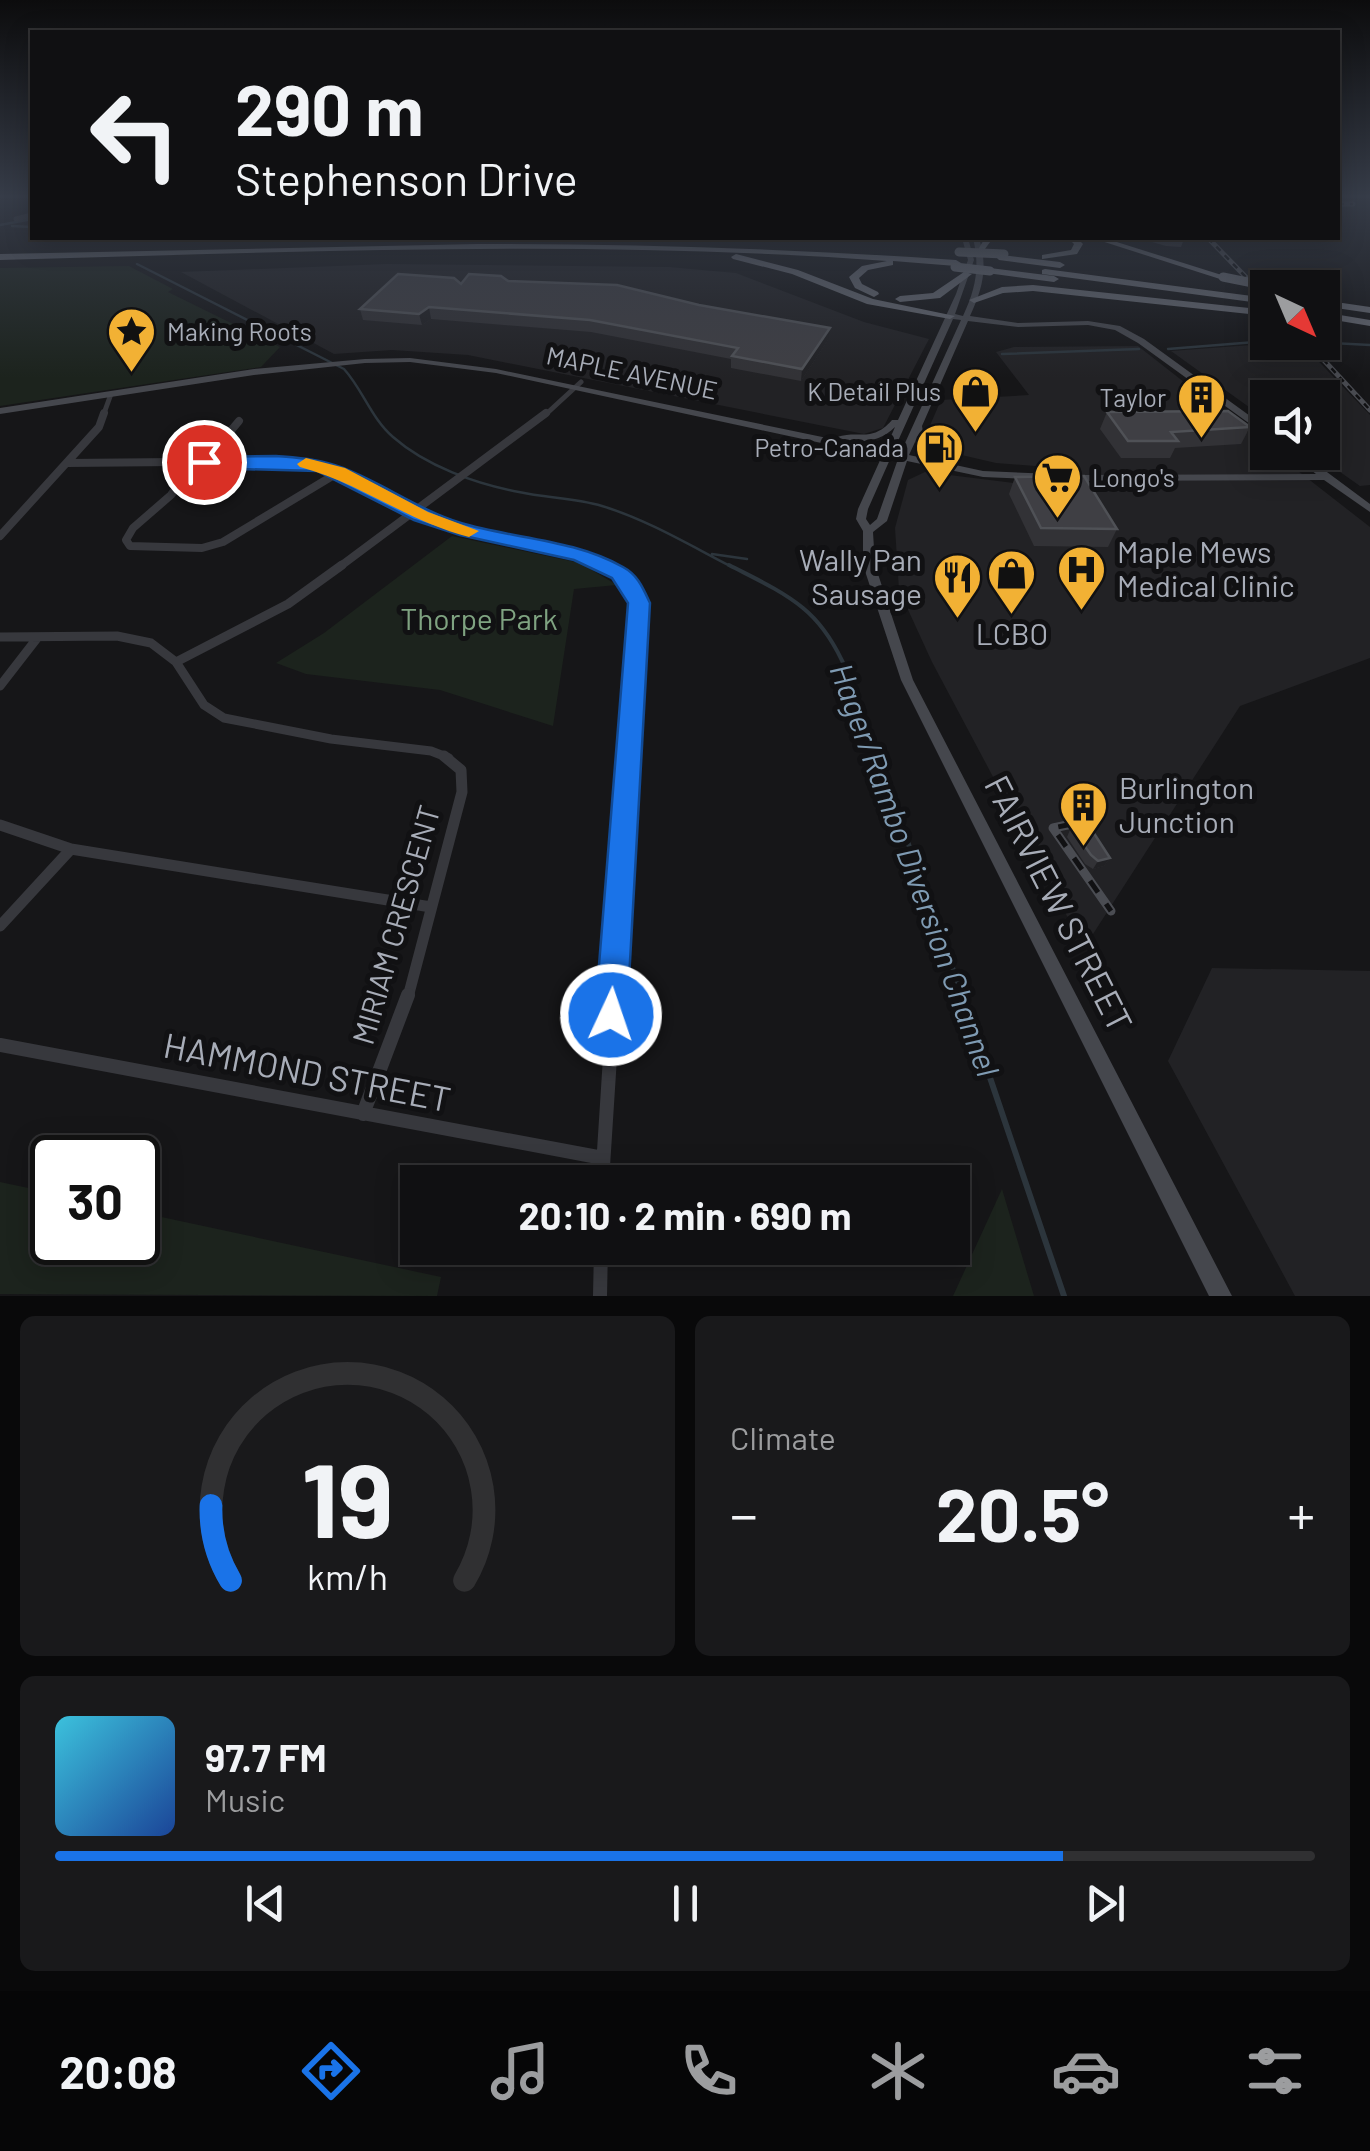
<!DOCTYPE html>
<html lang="en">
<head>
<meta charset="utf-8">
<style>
  body { margin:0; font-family:Barlow,sans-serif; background:#19191b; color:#f1f3f6; height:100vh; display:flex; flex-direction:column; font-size:38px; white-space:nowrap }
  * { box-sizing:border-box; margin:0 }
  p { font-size:32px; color:#9c9d9f }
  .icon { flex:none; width:55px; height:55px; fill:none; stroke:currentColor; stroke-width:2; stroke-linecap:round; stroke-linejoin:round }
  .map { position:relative; height:1296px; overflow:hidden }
  .details { display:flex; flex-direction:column; gap:20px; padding:20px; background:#09090a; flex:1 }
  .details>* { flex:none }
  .top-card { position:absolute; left:30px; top:30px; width:1310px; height:210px; border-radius:0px; box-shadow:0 5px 25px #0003,0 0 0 2px #303032; background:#101012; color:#f1f3f6; overflow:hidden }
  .needle { width:65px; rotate:136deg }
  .controls { position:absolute; left:1250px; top:270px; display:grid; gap:20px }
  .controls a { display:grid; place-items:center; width:90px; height:90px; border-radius:0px; background:#101012; box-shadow:0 5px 25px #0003,0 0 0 2px #303032; font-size:50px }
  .speed { position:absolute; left:30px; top:1135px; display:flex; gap:20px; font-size:50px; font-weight:700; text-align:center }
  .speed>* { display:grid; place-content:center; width:130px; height:130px; border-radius:50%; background:#101012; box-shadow:0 5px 25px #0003,0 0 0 2px #303032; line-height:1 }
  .speed .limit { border:5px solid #111; border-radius:15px; background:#fff; color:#111 }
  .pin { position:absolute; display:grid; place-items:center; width:85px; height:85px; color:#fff; margin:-42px; border:5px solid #fff; border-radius:50%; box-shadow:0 2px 10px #0007 }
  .me { position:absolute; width:110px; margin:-55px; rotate:3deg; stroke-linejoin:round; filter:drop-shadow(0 0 8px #0008) }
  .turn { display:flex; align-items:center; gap:35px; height:210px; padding:0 40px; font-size:45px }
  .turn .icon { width:130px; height:130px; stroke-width:2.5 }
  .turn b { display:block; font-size:70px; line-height:85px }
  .big { font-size:75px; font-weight:700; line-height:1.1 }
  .details .tile { flex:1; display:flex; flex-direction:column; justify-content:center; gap:15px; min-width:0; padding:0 35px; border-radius:15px; background:#19191b }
  .details .dial { align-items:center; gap:0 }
  .dial svg { height:260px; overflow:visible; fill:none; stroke:#303032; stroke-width:7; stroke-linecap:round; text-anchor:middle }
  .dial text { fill:#f1f3f6; stroke:none }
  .song { display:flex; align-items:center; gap:30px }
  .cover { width:120px; height:120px; border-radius:15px; background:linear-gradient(135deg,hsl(190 70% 55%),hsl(220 70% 35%)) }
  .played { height:10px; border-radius:5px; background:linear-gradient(90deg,#1a73e8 80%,#303032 80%) }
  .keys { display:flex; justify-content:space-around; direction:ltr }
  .heat { display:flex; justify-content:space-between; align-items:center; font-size:55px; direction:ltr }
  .details .tiles { flex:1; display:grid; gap:20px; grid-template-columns:1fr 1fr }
  .tile:last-child { grid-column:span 2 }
  .trip { position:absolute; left:400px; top:1165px; width:570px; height:100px; border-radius:0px; background:#101012; box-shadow:0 5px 25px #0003,0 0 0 2px #303032; font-weight:700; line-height:100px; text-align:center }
  .dock { display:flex; height:160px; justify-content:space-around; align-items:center; background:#060607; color:#9c9d9f }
  .dock .icon { width:70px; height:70px }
  .dock .selected { color:#1a73e8 }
  .dock b { font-size:45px; color:#f1f3f6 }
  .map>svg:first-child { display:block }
</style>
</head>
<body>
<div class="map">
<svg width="1370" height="1296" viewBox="0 0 1370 1296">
  <rect width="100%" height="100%" fill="#161618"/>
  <path fill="#222225" d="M386,264L669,267L736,273L864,322L929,339L883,428L864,434L468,355L392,350L334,354L181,272Z
    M1278,343L1303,345L1370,415V485L1360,486L1313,453L1322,452V398H1268L1267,420L1171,351Z
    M1138,346L1267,447L1268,452L1275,453L1370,527V658L1240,706L1084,948L932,662L899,590L895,528L908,480L925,472L1022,484L1098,488L1074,469L996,463L940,450L931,444L928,430L941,400L1029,395L996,352L1014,347Z
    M1212,968L1370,971V1296H1295L1168,1061Z"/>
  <path fill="#1c231d" d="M129,266L173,289L168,292L280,347L261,367L0,406V268Z
    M452,536L580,563L617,585L574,589L553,726L440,690L306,674L276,663L324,633Z
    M0,1182L52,1193V1242H138V1212L441,1277L437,1296L0,1294Z
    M1002,1189L1034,1296H953Z"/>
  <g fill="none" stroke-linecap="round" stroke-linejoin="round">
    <path stroke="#2c353c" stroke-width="2.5" d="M0,225L32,219
      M12,226L32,227
      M137,264L344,369C363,390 371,418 393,437C426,466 476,484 519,492C546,498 575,498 602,506C648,520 691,546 734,568
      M1332,343L1370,345
      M1168,349L1268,341
      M1002,354L1139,349
      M712,554L747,559"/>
    <path stroke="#2c353c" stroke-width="4" d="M729,565C754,578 781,590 803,608C846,643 859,708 878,758"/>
    <path stroke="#2c353c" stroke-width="5" d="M877,756L963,997"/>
    <path stroke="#2c353c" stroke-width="6" d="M962,995L1064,1296"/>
    <path stroke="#37383d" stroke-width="5" d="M16,219L32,215
      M103,416L111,394
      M544,416L581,382"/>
    <path stroke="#37383d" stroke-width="8" d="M239,421L204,463L191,468L171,495L133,528L126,540L130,546L202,548L223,542L339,472
      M67,463L275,461L319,466L421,516L460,529L580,555L608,568
      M0,536L99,427L104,413
      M338,568L546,413"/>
    <path stroke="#37383d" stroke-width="9" d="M602,565L620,573L639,603L629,758
      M0,637L117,636L151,643L176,662L204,705L224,718L331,739L431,751L449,758
      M176,662L288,604L342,565
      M0,686L38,637"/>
    <path stroke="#37383d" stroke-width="11" d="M0,825L71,849L431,907
      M0,926L71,849
      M408,997L462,792L461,770L444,756
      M614,997L629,756"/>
    <path stroke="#37383d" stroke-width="14" d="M0,1045L603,1158
      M363,1114L408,995
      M602,1182L614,995
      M600,1296L601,1248"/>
    <path fill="#45474d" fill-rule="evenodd" d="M962,238H968L974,260L955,314L963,316C976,288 980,267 973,238H979C988,267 983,288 970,316L1018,323L1088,321L1120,326L1144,339L1268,429V437L1138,343L1115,330L1088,325L1018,327L968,321L922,426L925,444L960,461L955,464L952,463L917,447L915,442L909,455L983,471L1079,475L1316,474L1289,452H1300L1370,504V512L1324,480L1079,481L983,477L907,461L887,521L873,532L875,565L913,680L1232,1296H1209L901,680L863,565V531L856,519L858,509L882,456L496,373L410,362L365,363L254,375L0,414V408L254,369L365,359L410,358L496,369L885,450L895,427C879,443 857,445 837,437C859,430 872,443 892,420H898L956,294L968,260ZM953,319L961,320L900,454L893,452ZM891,457L898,459L877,519L870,525L866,519L868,509Z"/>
    <path fill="#63666e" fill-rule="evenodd" d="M985,238H993L982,253H976Z
      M1068,238H1077L1083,244L1077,254L1042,259V255L1071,250L1074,244Z
      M1092,238H1104L1228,277L1220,279Z
      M478,244C638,244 797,249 956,260L961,263L956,266L893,261V265L868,270L859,278L862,284L878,292L879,294L874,297L855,288L849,277L862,266L887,261C592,239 295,252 0,260V254Z
      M736,254L798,270L873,299L955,316L950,319L867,304L792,274L733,259L731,257Z
      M1002,255L1060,262L1065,265L1060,268L999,260L997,258Z
      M990,268L1054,276L1059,279L1054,282L987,273L985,271Z
      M1045,269L1252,296L1257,299L1252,302L1042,274V270Z
      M964,272L972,274L940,298L900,302L895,299L900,296L933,293Z
      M1033,285L1268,310V316L1033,291L1003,293L974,303L969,300L1002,287Z
      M1322,300L1370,307V313L1322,306Z
      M1322,312L1370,320V326L1322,318Z"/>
    <defs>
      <path id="rail-far1" d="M1338,204H1353
        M1208,238L1268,300
        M1307,342L1370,410"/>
      <path id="rail" d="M1072,824L1053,828L1111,911"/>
    </defs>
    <use href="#rail-far1" stroke="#4a4c52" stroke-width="5"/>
    <use href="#rail" stroke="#4a4c52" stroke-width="9"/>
    <use href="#rail-far1" stroke="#111113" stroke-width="2.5" stroke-dasharray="6" stroke-linecap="butt"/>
    <use href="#rail" stroke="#111113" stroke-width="5" stroke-dasharray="14" stroke-linecap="butt"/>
    <path stroke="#63666e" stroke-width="9" d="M959,252L1004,254
      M955,267L990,271
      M1223,277L1278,288"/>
  </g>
  <path fill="#323236" d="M1138,238H1197L1196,240L1184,239L1181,247L1166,246Z
    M508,281L828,340L801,381L731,368V359L591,332L431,319L422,325L363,320L360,309L461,284Z
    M1107,412L1250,427L1241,444L1175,448L1170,458H1121L1100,429Z
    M1015,477L1117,529L1108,547L1034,546L1009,494Z
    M1073,823L1110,858L1104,866L1093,869L1085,864L1067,837Z"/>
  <path fill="#212124" d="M429,307L431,319L422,325L419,314Z
    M830,328L828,340L801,381L802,369Z
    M1110,858L1104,866L1093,869L1098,861Z"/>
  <path fill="#3f3f44" stroke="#4f5156" stroke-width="2.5" d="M398,274L454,278L461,284L469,274L501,276L508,281L617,285L699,305L830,328L802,369L732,356L738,348L590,320L429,307L419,314L360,309Z
    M1228,411L1250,427L1171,432L1178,441H1128L1107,412Z
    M1084,476L1117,529L1041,528L1015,477Z
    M1080,821L1088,824L1110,858L1098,861L1091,855L1072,828L1073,823Z"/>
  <linearGradient id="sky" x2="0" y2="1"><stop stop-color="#0c0c0d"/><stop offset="0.52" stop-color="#363c48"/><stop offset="1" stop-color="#363c48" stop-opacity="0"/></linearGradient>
  <rect width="1370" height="378" fill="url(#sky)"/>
  <path fill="#1a73e8" stroke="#114b97" stroke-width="2.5" d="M276,456C299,458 321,459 343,468C384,484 419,510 461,523C515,539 573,539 623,567C638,575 643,588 650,603L627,1015L623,1027L611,1031L599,1027L595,1015L628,603L612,578L574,560L460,535L414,520L317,471L204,468L195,462L204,457Z"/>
  <path fill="#f59e0b" d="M306,458L345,468L428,512L479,531L469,537C407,521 360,483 300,467L297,464Z"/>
  <defs>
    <symbol id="sight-pin" viewBox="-11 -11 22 30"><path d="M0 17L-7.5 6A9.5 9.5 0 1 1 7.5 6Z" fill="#f2b134" stroke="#111113"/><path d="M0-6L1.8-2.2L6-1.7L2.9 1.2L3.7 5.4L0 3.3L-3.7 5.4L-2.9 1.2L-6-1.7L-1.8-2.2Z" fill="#111"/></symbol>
    <symbol id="shop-pin" viewBox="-11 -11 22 30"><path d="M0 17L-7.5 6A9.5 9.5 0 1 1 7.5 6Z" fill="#f2b134" stroke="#111113"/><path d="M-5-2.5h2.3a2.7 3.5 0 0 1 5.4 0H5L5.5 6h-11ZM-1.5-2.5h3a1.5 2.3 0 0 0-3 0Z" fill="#111"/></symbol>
    <symbol id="building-pin" viewBox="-11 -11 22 30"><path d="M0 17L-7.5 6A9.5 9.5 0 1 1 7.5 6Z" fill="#f2b134" stroke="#111113"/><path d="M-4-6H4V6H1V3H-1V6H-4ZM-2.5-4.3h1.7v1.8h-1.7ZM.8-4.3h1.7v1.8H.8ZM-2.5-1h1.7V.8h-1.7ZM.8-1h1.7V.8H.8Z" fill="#111"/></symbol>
    <symbol id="fuel-pin" viewBox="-11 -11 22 30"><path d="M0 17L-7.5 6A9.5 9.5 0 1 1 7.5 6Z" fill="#f2b134" stroke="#111113"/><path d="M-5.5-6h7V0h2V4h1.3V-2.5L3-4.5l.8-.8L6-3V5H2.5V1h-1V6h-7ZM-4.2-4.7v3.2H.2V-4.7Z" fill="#111"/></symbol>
    <symbol id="supermarket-pin" viewBox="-11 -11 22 30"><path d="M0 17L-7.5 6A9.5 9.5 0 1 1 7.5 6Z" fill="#f2b134" stroke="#111113"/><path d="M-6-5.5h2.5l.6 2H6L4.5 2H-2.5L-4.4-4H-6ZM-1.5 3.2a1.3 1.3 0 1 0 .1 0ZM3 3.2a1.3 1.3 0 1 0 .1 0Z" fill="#111"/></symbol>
    <symbol id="hospital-pin" viewBox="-11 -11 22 30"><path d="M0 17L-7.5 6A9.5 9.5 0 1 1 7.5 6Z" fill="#f2b134" stroke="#111113"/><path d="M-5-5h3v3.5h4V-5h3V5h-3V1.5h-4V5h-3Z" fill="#111"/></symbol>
    <symbol id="restaurant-pin" viewBox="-11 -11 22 30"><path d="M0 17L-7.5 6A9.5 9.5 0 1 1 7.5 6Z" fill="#f2b134" stroke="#111113"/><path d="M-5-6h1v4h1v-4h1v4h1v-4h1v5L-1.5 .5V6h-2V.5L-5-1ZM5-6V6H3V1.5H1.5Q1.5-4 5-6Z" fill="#111"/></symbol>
  </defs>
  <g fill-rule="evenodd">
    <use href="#sight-pin" x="104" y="304" width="55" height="75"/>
    <use href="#shop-pin" x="948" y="364" width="55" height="75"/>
    <use href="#building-pin" x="1174" y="370" width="55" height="75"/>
    <use href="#fuel-pin" x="912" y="420" width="55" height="75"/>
    <use href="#supermarket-pin" x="1030" y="450" width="55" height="75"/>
    <use href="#hospital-pin" x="1054" y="542" width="55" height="75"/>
    <use href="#shop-pin" x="984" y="546" width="55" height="75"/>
    <use href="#restaurant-pin" x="930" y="550" width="55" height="75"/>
    <use href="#building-pin" x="1056" y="778" width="55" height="75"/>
  </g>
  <g text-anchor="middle" stroke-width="10" stroke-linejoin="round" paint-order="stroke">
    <g font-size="25" fill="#a8adb8" stroke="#111113" text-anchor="end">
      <text x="167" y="341" text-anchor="start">Making Roots</text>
      <text x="941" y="401">K Detail Plus</text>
      <text x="1166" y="407">Taylor</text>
      <text x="904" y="457">Petro-Canada</text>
      <text x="1092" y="487" text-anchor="start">Longo's</text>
    </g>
    <g font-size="25" fill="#a8adb8" stroke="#111113">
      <text transform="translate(632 373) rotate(12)" y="9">MAPLE AVENUE</text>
    </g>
    <g font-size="30" fill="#a8adb8" stroke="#111113" text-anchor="start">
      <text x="1117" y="563">Maple Mews<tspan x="1117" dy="34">Medical Clinic</tspan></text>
      <text x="922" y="571" text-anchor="end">Wally Pan<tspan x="922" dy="34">Sausage</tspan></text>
      <text x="1012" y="645" text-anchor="middle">LCBO</text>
      <text x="1119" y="799">Burlington<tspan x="1119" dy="34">Junction</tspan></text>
    </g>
    <g font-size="30" fill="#7fa381" stroke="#111113">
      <text x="479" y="630">Thorpe Park</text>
    </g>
    <g font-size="30" fill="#a8adb8" stroke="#111113">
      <text transform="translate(397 925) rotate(-74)" y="10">MIRIAM CRESCENT</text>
    </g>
    <g font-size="32" font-style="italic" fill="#7f9bb3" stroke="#111113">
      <text transform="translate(914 870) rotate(70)" y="11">Hager/Rambo Diversion Channel</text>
    </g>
    <g font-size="35" fill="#a8adb8" stroke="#111113">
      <text transform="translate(1058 904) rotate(63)" y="12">FAIRVIEW STREET</text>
      <text transform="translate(307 1073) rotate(11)" y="12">HAMMOND STREET</text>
    </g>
  </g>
</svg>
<div class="controls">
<a><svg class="needle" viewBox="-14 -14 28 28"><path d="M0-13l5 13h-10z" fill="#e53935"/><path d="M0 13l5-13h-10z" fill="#9c9d9f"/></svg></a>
<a><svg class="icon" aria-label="sound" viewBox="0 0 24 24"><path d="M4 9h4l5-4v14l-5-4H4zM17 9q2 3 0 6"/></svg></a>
</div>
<div class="speed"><div class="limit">30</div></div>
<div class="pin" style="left:204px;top:462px;background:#d93025"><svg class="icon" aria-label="arrive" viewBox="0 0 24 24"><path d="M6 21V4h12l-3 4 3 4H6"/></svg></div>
<svg class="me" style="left:611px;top:1015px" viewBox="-20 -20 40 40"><circle r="17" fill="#1a73e8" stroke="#fff" stroke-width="3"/><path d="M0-11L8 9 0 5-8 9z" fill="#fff"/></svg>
<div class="trip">20:10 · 2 min · 690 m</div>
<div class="top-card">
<div class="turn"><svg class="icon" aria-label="left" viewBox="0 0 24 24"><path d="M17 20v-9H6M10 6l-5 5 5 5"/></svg><div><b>290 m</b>Stephenson Drive</div></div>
</div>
</div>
<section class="details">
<div class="tiles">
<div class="tile dial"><svg viewBox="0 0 100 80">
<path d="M14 69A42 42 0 1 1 86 69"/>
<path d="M14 69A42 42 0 0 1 8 46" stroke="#1a73e8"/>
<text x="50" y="56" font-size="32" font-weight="700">19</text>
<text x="50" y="72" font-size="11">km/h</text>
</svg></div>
<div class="tile"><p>Climate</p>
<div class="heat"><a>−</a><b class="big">20.5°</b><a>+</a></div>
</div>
<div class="tile">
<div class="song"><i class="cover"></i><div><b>97.7 FM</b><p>Music</p></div></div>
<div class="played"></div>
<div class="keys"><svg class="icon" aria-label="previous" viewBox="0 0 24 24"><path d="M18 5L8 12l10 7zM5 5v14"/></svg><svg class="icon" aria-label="pause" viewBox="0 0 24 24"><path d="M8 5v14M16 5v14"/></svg><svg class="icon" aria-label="next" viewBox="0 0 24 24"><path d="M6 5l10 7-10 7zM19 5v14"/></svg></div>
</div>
</div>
</section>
<nav class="dock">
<b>20:08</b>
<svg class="icon selected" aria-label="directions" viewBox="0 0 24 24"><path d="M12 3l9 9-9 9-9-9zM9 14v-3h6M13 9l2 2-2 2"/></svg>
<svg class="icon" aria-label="music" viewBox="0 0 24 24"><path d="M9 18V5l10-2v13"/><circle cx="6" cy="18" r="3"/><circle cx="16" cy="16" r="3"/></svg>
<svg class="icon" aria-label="phone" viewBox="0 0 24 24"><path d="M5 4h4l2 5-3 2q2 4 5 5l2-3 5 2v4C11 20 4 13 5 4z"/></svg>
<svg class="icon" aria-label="climate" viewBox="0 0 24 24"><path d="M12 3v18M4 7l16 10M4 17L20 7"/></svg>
<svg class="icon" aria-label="car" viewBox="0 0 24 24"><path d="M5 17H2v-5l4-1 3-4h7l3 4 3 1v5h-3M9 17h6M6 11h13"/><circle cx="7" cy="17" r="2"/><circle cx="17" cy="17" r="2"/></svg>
<svg class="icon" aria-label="filters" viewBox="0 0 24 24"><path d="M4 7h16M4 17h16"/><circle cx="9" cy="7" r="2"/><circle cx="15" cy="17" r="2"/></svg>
</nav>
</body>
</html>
